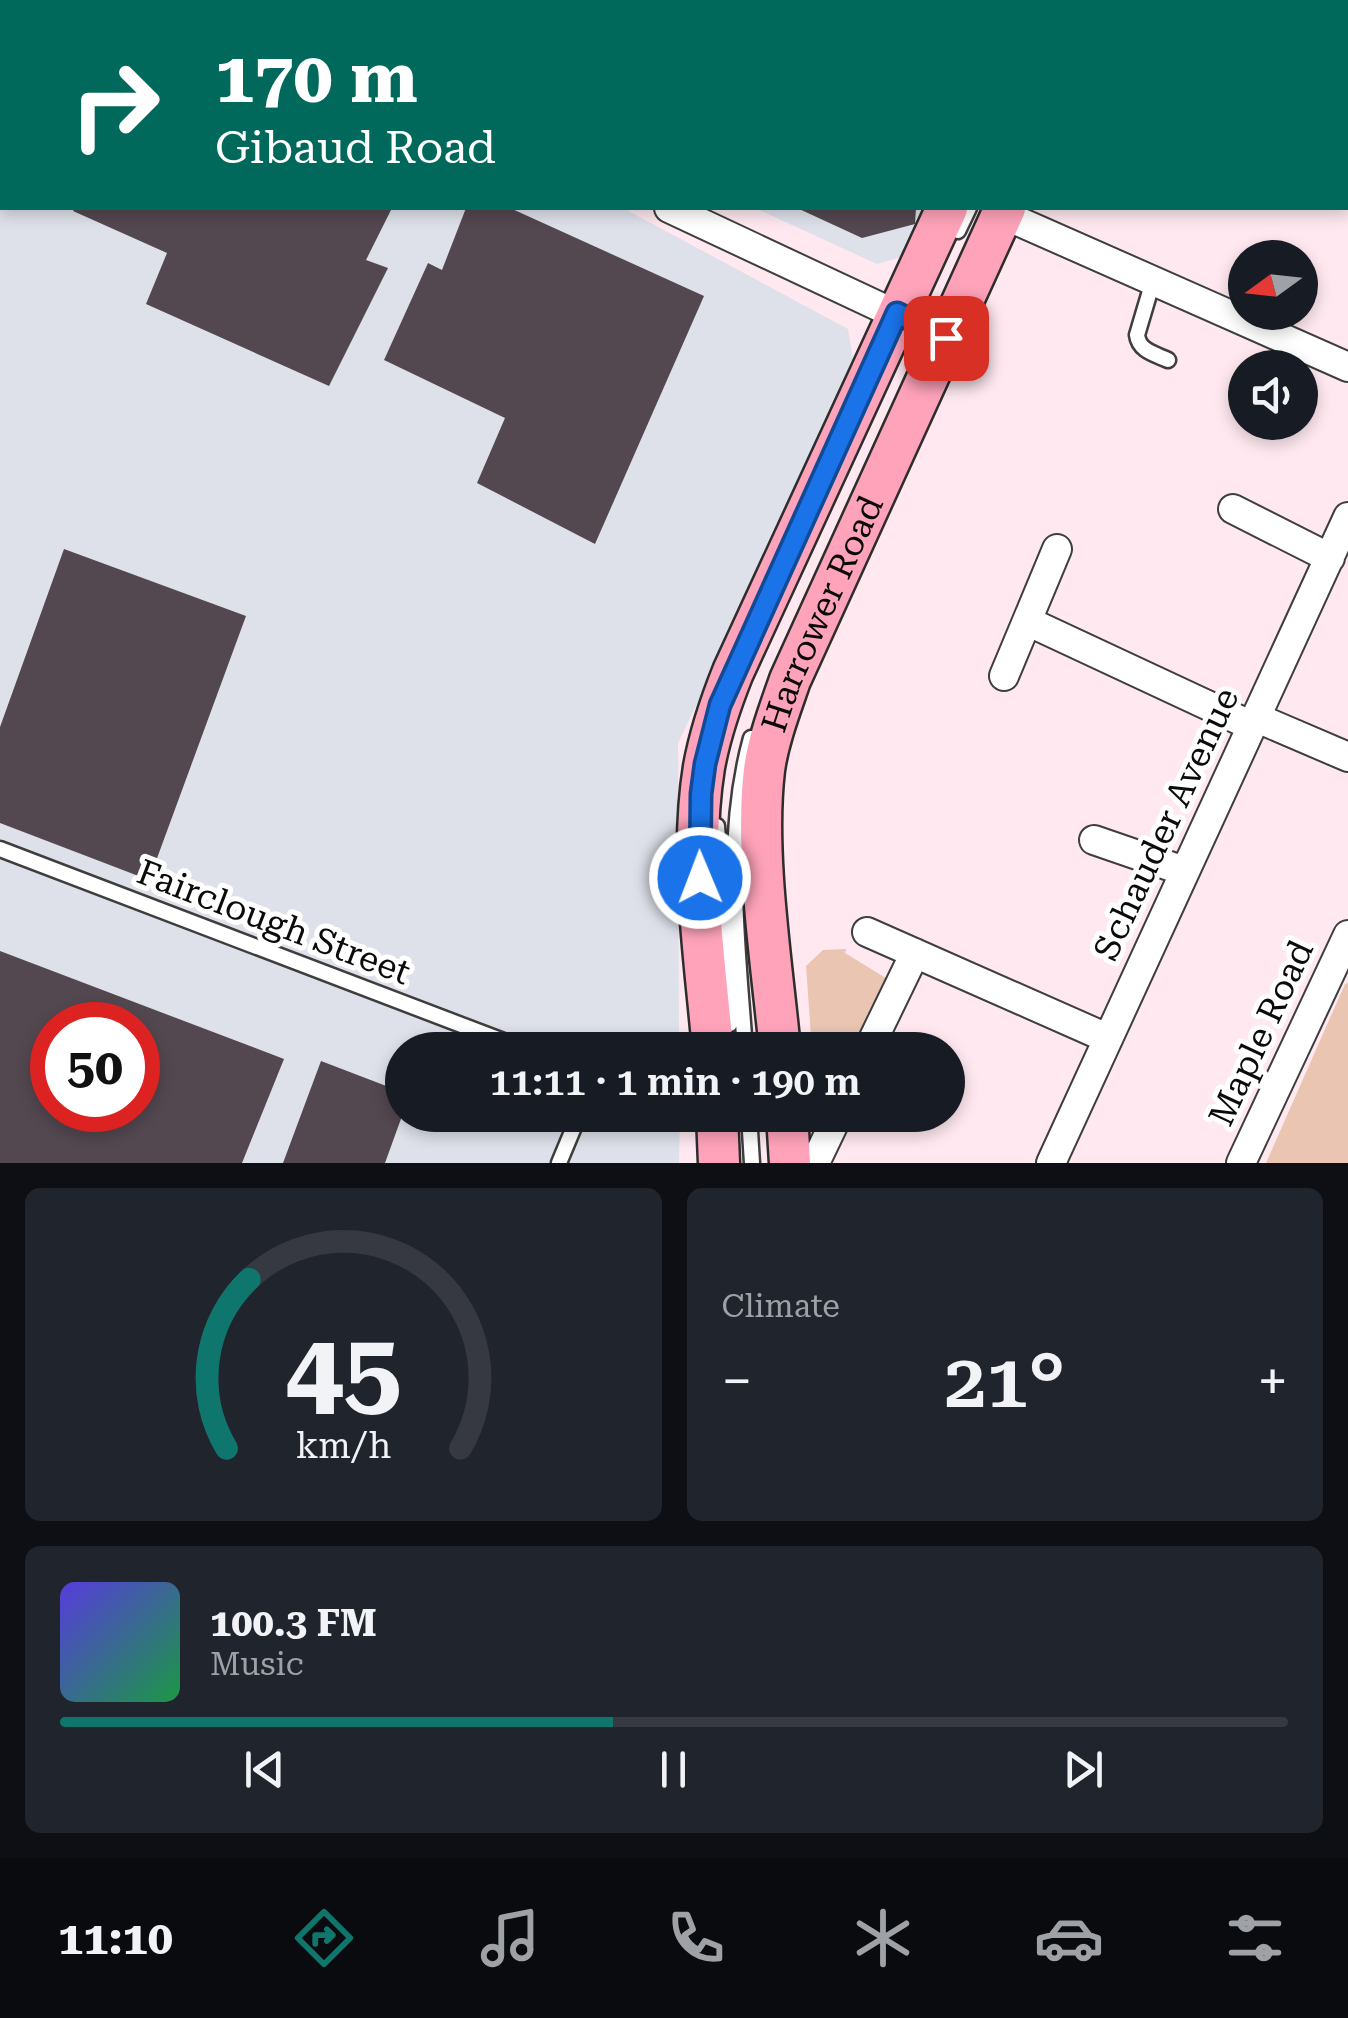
<!DOCTYPE html>
<html lang="en">
<head>
<meta charset="utf-8">
<style>
  body { margin:0; font-family:"Roboto Serif",serif; background:#20242c; color:#f1f3f6; height:100vh; display:flex; flex-direction:column; font-size:38px; white-space:nowrap }
  * { box-sizing:border-box; margin:0 }
  p { font-size:32px; color:#9ea1a6 }
  .icon { flex:none; width:55px; height:55px; fill:none; stroke:currentColor; stroke-width:2; stroke-linecap:round; stroke-linejoin:round }
  .map { position:relative; height:1163px; overflow:hidden }
  .panel { display:flex; flex-direction:column; gap:25px; padding:25px; background:#0d0f14; flex:1 }
  .panel>* { flex:none }
  .top-card { position:absolute; left:0px; top:0px; width:1350px; height:210px; box-shadow:0 5px 15px #0003; background:#00695c; color:#fff; overflow:hidden }
  .needle { width:65px; rotate:255deg }
  .controls { position:absolute; left:1228px; top:240px; display:grid; gap:20px }
  .controls a { display:grid; place-items:center; width:90px; height:90px; border-radius:50%; background:#171b24; box-shadow:0 5px 15px #0003; font-size:50px }
  .speed { position:absolute; left:30px; top:1002px; display:flex; gap:20px; font-size:50px; font-weight:700; text-align:center }
  .speed>* { display:grid; place-content:center; width:130px; height:130px; border-radius:50%; background:#171b24; box-shadow:0 5px 15px #0003; line-height:1 }
  .speed .limit { border:15px solid #d22; background:#fff; color:#111 }
  .pin { position:absolute; display:grid; place-items:center; width:85px; height:85px; color:#fff; margin:-42px; border-radius:20px; box-shadow:0 5px 15px #0006 }
  .me { position:absolute; width:110px; margin:-55px; rotate:359deg; stroke-linejoin:round; filter:drop-shadow(0 0 8px #0008) }
  .turn { display:flex; align-items:center; gap:35px; height:210px; padding:0 50px; font-size:45px }
  .turn .icon { width:130px; height:130px; stroke-width:2.5 }
  .turn b { display:block; font-size:70px; line-height:85px }
  .big { font-size:75px; font-weight:600; line-height:1.1 }
  .panel .widget { flex:1; display:flex; flex-direction:column; justify-content:center; gap:15px; min-width:0; padding:0 35px; border-radius:15px; background:#20242c }
  .panel .dial { align-items:center; gap:0 }
  .dial svg { height:260px; overflow:visible; fill:none; stroke:#363941; stroke-width:7; stroke-linecap:round; text-anchor:middle }
  .dial text { fill:#f1f3f6; stroke:none }
  .song { display:flex; align-items:center; gap:30px }
  .cover { width:120px; height:120px; border-radius:15px; background:linear-gradient(135deg,hsl(250 70% 55%),hsl(140 70% 35%)) }
  .played { height:10px; border-radius:5px; background:linear-gradient(90deg,#0f766e 45%,#363941 45%) }
  .keys { display:flex; justify-content:space-around; direction:ltr }
  .heat { display:flex; justify-content:space-between; align-items:center; font-size:55px; direction:ltr }
  .panel .tiles { flex:1; display:grid; gap:25px; grid-template-columns:1fr 1fr }
  .widget:last-child { grid-column:span 2 }
  .trip { position:absolute; left:385px; top:1032px; width:580px; height:100px; border-radius:50px; background:#171b24; box-shadow:0 5px 15px #0003; font-weight:600; line-height:100px; text-align:center }
  .tabs { display:flex; height:160px; justify-content:space-around; align-items:center; background:#090b0e; color:#9ea1a6 }
  .tabs .icon { width:70px; height:70px }
  .tabs .selected { color:#0f766e }
  .tabs b { font-size:45px; color:#f1f3f6 }
  .map>svg:first-child { display:block }
</style>
</head>
<body>
<div class="map">
<svg width="1348" height="1163" viewBox="0 0 1348 1163">
  <rect width="100%" height="100%" fill="#ffe8f0"/>
  <path fill="#dee1ea" fill-rule="evenodd" d="M265,0H1019L1018,2Z
    M0,83L2,208H623L848,329L853,358L727,642L678,743L679,1050H402V1115H680L679,1163H0ZM52,1025H138V1110H52Z
    M755,208H923L901,257L877,264Z"/>
  <path fill="#e9c5b2" d="M846,949L845,953L889,980L857,1050H812L806,966L823,950Z
    M1348,983V1163H1266L1345,984Z"/>
  <path fill="#534750" fill-rule="evenodd" d="M75,208H392L366,260L388,268L329,386L146,304L167,253L73,211Z
    M466,208H510L704,296L595,544L477,483L505,418L384,360L428,263L442,270Z
    M797,208H916L915,224L862,238Z
    M64,549L246,616L149,880L0,823V727Z
    M0,951L284,1059L242,1163H0ZM52,1025H138V1110H52Z
    M321,1061L402,1092V1116L385,1163H283Z"/>
  <g fill="none" stroke-linecap="round" stroke-linejoin="round">
    <defs>
      <path id="service" d="M373,0L378,2
        M1064,2L1065,0
        M1348,80V78
        M958,231L969,208
        M1153,281L1137,335C1139,351 1155,354 1168,360
        M751,738C723,840 738,946 745,1050L774,1046
        M717,826L730,1024
        M0,849L527,1050
        M749,1115L752,1163
        M559,1163L579,1115"/>
      <path id="minor" d="M1225,0L1231,2
        M145,2H185
        M0,35L2,34
        M669,208L946,338
        M1002,214L1348,367
        M1233,509L1330,558
        M1027,621L1252,726
        M1004,676L1057,549
        M1257,718L1348,757
        M1094,840L1184,871
        M867,932L1107,1038
        M868,1050L915,953
        M815,1163L838,1115
        M1051,1163L1348,517
        M1241,1163L1348,935"/>
      <g id="secondary">
        <path d="M1043,2L1044,0"/>
        <path d="M1101,2L1102,0"/>
        <path d="M713,1050C705,957 689,859 704,767C710,734 721,702 733,672L947,208"/>
        <path id="s1" d="M780,1050C772,965 754,853 764,770C768,740 780,709 790,680L1005,208"/>
        <path d="M717,1115L719,1163"/>
        <path d="M787,1115L790,1163"/>
      </g>
    </defs>
    <use href="#service" stroke="#3e3e3e" stroke-width="19"/>
    <use href="#minor" stroke="#3e3e3e" stroke-width="32"/>
    <use href="#secondary" stroke="#2d2d2d" stroke-width="45"/>
    <use href="#service" stroke="#fff" stroke-width="14"/>
    <use href="#minor" stroke="#fff" stroke-width="28"/>
    <use href="#secondary" stroke="#ffa3ba" stroke-width="40"/>
  </g>
  <g fill="none" stroke-linecap="round" stroke-linejoin="round">
    <defs>
      <path id="route" d="M700,878L701,794L705,764L720,705L897,313L946,338"/>
    </defs>
    <use href="#route" stroke="#114b97" stroke-width="25"/>
    <use href="#route" stroke="#1a73e8" stroke-width="18"/>
  </g>
  <g text-anchor="middle" stroke-width="10" stroke-linejoin="round" paint-order="stroke">
    <g font-size="35" fill="#0b0b0b" stroke="#fff">
      <text dy="12" stroke="none"><textPath href="#s1" startOffset="448">Harrower Road</textPath></text>
      <text transform="translate(1166 824) rotate(-65)" y="12">Schauder Avenue</text>
      <text transform="translate(274 922) rotate(21)" y="12">Fairclough Street</text>
      <text transform="translate(1261 1033) rotate(-65)" y="12">Maple Road</text>
    </g>
  </g>
</svg>
<div class="controls">
<a><svg class="needle" viewBox="-14 -14 28 28"><path d="M0-13l5 13h-10z" fill="#e53935"/><path d="M0 13l5-13h-10z" fill="#9ea1a6"/></svg></a>
<a><svg class="icon" aria-label="sound" viewBox="0 0 24 24"><path d="M4 9h4l5-4v14l-5-4H4zM17 9q2 3 0 6"/></svg></a>
</div>
<div class="speed"><div class="limit">50</div></div>
<div class="pin" style="left:946px;top:338px;background:#d93025"><svg class="icon" aria-label="arrive" viewBox="0 0 24 24"><path d="M6 21V4h12l-3 4 3 4H6"/></svg></div>
<svg class="me" style="left:700px;top:878px" viewBox="-20 -20 40 40"><circle r="17" fill="#1a73e8" stroke="#fff" stroke-width="3"/><path d="M0-11L8 9 0 5-8 9z" fill="#fff"/></svg>
<div class="trip">11:11 · 1 min · 190 m</div>
<div class="top-card">
<div class="turn"><svg class="icon" aria-label="right" viewBox="0 0 24 24"><path d="M7 20v-9h11M14 6l5 5-5 5"/></svg><div><b>170 m</b>Gibaud Road</div></div>
</div>
</div>
<section class="panel">
<div class="tiles">
<div class="widget dial"><svg viewBox="0 0 100 80">
<path d="M14 69A42 42 0 1 1 86 69"/>
<path d="M14 69A42 42 0 0 1 21 17" stroke="#0f766e"/>
<text x="50" y="56" font-size="32" font-weight="700">45</text>
<text x="50" y="72" font-size="11">km/h</text>
</svg></div>
<div class="widget"><p>Climate</p>
<div class="heat"><a>−</a><b class="big">21°</b><a>+</a></div>
</div>
<div class="widget">
<div class="song"><i class="cover"></i><div><b>100.3 FM</b><p>Music</p></div></div>
<div class="played"></div>
<div class="keys"><svg class="icon" aria-label="previous" viewBox="0 0 24 24"><path d="M18 5L8 12l10 7zM5 5v14"/></svg><svg class="icon" aria-label="pause" viewBox="0 0 24 24"><path d="M8 5v14M16 5v14"/></svg><svg class="icon" aria-label="next" viewBox="0 0 24 24"><path d="M6 5l10 7-10 7zM19 5v14"/></svg></div>
</div>
</div>
</section>
<nav class="tabs">
<b>11:10</b>
<svg class="icon selected" aria-label="directions" viewBox="0 0 24 24"><path d="M12 3l9 9-9 9-9-9zM9 14v-3h6M13 9l2 2-2 2"/></svg>
<svg class="icon" aria-label="music" viewBox="0 0 24 24"><path d="M9 18V5l10-2v13"/><circle cx="6" cy="18" r="3"/><circle cx="16" cy="16" r="3"/></svg>
<svg class="icon" aria-label="phone" viewBox="0 0 24 24"><path d="M5 4h4l2 5-3 2q2 4 5 5l2-3 5 2v4C11 20 4 13 5 4z"/></svg>
<svg class="icon" aria-label="climate" viewBox="0 0 24 24"><path d="M12 3v18M4 7l16 10M4 17L20 7"/></svg>
<svg class="icon" aria-label="car" viewBox="0 0 24 24"><path d="M5 17H2v-5l4-1 3-4h7l3 4 3 1v5h-3M9 17h6M6 11h13"/><circle cx="7" cy="17" r="2"/><circle cx="17" cy="17" r="2"/></svg>
<svg class="icon" aria-label="filters" viewBox="0 0 24 24"><path d="M4 7h16M4 17h16"/><circle cx="9" cy="7" r="2"/><circle cx="15" cy="17" r="2"/></svg>
</nav>
</body>
</html>
